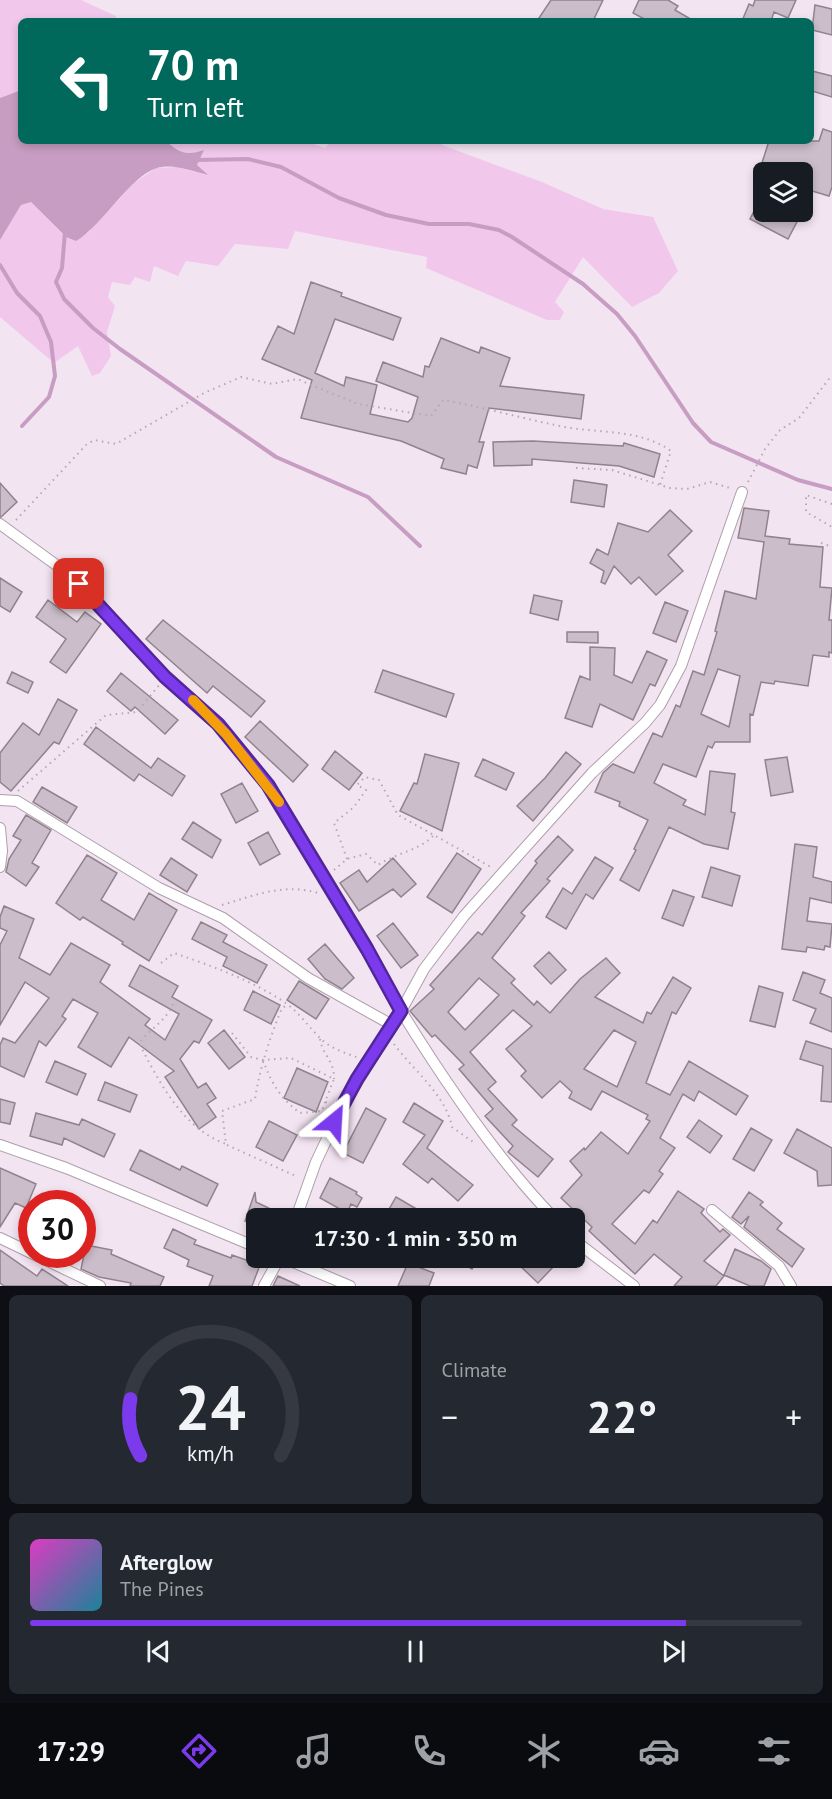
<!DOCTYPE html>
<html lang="en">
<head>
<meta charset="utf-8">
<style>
  body { margin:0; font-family:"PT Sans",sans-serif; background:#242831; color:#f1f3f6; height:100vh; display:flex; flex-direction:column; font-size:22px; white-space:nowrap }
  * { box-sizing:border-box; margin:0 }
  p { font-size:20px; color:#9ea1a6 }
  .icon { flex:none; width:33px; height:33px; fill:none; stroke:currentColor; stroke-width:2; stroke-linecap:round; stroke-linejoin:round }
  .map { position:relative; height:1286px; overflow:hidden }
  .drawer { display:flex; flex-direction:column; gap:9px; padding:9px; background:#0d0f14; flex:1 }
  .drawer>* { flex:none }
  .hud { position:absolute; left:18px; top:18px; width:796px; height:126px; border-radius:9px; box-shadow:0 3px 9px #0003; background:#00695c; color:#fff; overflow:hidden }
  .buttons { position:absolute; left:753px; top:162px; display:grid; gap:12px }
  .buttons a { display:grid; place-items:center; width:60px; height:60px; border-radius:9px; background:#171b24; box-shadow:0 3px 9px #0003; font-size:30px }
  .speed { position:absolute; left:18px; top:1190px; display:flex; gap:12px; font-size:30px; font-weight:700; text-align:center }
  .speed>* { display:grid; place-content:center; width:78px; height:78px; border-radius:50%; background:#171b24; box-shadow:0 3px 9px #0003; line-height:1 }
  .speed .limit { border:9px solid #d22; background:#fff; color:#111 }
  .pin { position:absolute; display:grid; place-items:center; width:51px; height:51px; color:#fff; margin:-26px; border-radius:12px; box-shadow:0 3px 9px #0006 }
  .me { position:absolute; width:66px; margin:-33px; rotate:27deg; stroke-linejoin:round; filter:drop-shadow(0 0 4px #0008) }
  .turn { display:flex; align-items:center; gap:21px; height:126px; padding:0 30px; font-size:27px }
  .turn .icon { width:78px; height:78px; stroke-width:2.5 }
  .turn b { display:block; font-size:42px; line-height:51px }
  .big { font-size:45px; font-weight:600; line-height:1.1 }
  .drawer .card { flex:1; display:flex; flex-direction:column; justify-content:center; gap:9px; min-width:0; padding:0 21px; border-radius:9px; background:#242831 }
  .drawer .dial { align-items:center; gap:0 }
  .dial svg { height:156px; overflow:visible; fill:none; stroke:#363941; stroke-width:7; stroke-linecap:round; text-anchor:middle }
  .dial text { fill:#f1f3f6; stroke:none }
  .song { display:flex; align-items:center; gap:18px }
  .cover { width:72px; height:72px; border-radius:9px; background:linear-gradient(135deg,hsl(310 70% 55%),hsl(190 70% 35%)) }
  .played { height:6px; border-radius:3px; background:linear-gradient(90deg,#7c3aed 85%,#363941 85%) }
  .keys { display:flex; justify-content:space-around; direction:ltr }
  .heat { display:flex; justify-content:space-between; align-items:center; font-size:33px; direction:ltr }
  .drawer .tiles { flex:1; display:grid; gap:9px; grid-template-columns:1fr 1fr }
  .card:last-child { grid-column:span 2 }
  .trip { position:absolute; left:246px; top:1208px; width:339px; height:60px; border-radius:9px; background:#171b24; box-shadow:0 3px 9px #0003; font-weight:600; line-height:60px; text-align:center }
  .menu { display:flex; height:96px; justify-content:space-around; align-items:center; background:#090b0e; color:#9ea1a6 }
  .menu .icon { width:42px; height:42px }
  .menu .on { color:#7c3aed }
  .menu b { font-size:27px; color:#f1f3f6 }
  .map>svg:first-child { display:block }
</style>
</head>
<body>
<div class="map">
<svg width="832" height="1286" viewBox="0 0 832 1286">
  <rect width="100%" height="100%" fill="#f3e4f1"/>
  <path fill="#f1c8ec" d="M0,0H81L116,16V21H21V90L0,98Z
    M166,141H306L325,148L331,141H441L442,145L542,182L603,209L653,217L678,271L659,293L632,307L583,257L555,302L564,312L560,320H547L426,268L427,257L295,231L288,249L235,244L218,266L186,261L178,276L154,266L150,282L135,277L130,285L112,282L108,297L115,306L107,332L111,356L100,373L92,376L78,346L54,363L0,317V240L21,205L31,202L65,237L88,233L134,183L156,168L177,167L206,175L197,165L204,150C187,156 179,153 166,141Z"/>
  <path fill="#c89dc3" d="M21,90V141H166C179,153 187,156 204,150L197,165L208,175C192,171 173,163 157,168C130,176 103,225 76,241L66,237L31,202L21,205L0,240V98Z"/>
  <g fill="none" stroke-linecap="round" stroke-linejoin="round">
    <path stroke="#c89dc3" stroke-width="4" d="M195,160L248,159L281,167L339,198L386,215L429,224H469L499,230L512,237L583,284L617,314L635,336L693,423L711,442L798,480L832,489
      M65,232L62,268L56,282L64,299L93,328L120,349L276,457L368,497L420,546
      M0,265L17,293L40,316L51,342L55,376L49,397L22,426"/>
  </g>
  <path fill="#cbbdc9" stroke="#90838e" stroke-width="1.5" fill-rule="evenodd" d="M551,0H603L593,21H537Z
    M639,0H668L678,6L675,10L694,21H648L633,13Z
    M755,0H796L788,18L774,12L771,21H742L749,4L753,6Z
    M815,5L832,9V35L812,30Z
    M812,71L832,76V97L812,91Z
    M823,129L832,132V187L829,196L802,188V172H759L769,141H819Z
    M764,192V212H787L799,218L788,239L750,219Z
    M311,282L342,293L341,296L401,318L393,340L335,319L315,373L344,386L346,377L377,385L370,414L408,422L412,418L418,397L376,381L383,362L423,377L425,366L429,367L441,338L479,353L481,347L510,358L500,386L584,395L581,419L489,408L479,442H484L477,468L468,465L466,474L441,468L444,459L401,441L301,418L312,380L262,359L278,326L294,334Z
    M533,441L623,446L624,443L660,454L654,477L619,466L532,459V465L494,466L493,442Z
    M574,480L607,485L604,507L571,502Z
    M0,483L17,502L1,517H0Z
    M744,508L769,511L765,536L790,539L789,544L823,547L820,587L832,588L829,620H832V653L829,652V657L813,655L808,686L775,681L774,684L761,682L753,715L750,714V742H715L712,748L708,746L696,777L663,764L654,783L686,800L683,805L705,815L710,771L735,774L731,812L735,813L728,849L704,844L669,827L639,891L620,880L636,850L634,849L648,820L619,806L620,802L595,792L603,773L613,764L634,773L653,733L662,737L676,705L680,707L693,671L704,675L717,632L715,631L725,591L756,599L764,542L738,538ZM718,669L740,676L729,727L701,714Z
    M670,510L692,531L668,555L683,571L656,595L639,577L631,584L614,566L605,584L601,582L604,571L590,563L597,549L608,555L618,523L648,532Z
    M0,578L22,592L10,612L0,606Z
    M534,595L562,601L558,620L530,613Z
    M48,600L77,622L85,612L101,624L66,673L50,662L66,639L36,617Z
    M665,602L688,611L676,642L653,633Z
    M163,620L265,701L251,717L213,686L207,693L146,639Z
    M567,632H598V643L567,642Z
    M590,647L615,648L614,675L632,683L647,651L667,660L655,686L650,684L633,720L600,704L592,727L565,718L580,676L590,680Z
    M383,670L454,694L446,717L375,692Z
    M12,672L33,682L28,693L7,683Z
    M121,673L178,720L165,734L135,707L131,711L107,691Z
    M58,699L77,710L59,744L54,742L11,791L0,782V753L23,723L39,735Z
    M260,721L308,765L293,782L245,737Z
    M96,727L151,768L158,758L185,776L172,796L139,774L134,781L84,744Z
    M335,751L362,773L349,790L322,769Z
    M566,752L581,764L533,821L517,806L545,778Z
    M425,754L459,763L442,831L400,811L414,783L417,784Z
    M787,757L793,792L771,796L765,760Z
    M483,759L514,773L506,790L475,776Z
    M242,783L258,811L236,823L221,794Z
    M42,787L77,807L67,823L33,802Z
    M26,815L51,830L32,863L39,867L26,886L6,872L9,859L21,840L13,836Z
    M193,822L221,840L212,858L182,839Z
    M268,832L280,854L260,865L248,843Z
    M558,836L573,850L547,879L550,881L521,913L525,916L492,958L515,979L511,983L534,1005L537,1001L550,1013L580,979L606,958L620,973L595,997L643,1023L647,1012L651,1014L673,977L691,988L676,1014L672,1012L646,1083L670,1095L689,1061L748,1096L736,1115L699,1091L694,1101L683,1094L660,1138L675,1148L659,1171L663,1174L649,1193L644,1190L612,1224L635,1244L653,1220L657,1223L678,1191L704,1209L701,1213L720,1232L723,1229L730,1235L704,1261L724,1276L716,1286H674L682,1277L654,1254L635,1274L589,1231L592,1227L561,1198L582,1175L570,1161L584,1148L585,1150L601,1132L628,1154L650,1121L646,1119L648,1115L602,1091L591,1110L569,1098L572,1092L560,1081L542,1098L521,1076L526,1071L506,1049L532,1026L513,1010L470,1052L496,1082L488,1089L517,1120L512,1125L553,1159L538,1177L508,1152L513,1146L485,1116L493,1109L459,1069L464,1065L435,1035L432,1037L410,1011L434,989L430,985L478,932L482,935L537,863L535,861ZM479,978L499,995L465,1030L448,1012ZM614,1030L636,1042L617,1087L584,1069Z
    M795,844L817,847L813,877L832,882V903L810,898L807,921L832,924L830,947L825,946L824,950L807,947L806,952L782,949Z
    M457,853L481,869L452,913L427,897Z
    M87,855L117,873L101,900L134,920L149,893L177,910L149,961L122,944L123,942L83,917L80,920L56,903Z
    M595,857L613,868L593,899L586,894L566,929L546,917L563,888L572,894Z
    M171,858L197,875L187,892L160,875Z
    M393,858L416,884L401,897L393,889L359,911L340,883L359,870L367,882Z
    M711,867L740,876L732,906L702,897Z
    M673,890L694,897L683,926L662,918Z
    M4,906L34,919L19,958L50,975L71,943L110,965L100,982L150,1019L145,1025L165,1040L179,1014L129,986L140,965L178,986L172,997L212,1020L199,1043L194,1041L180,1059L198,1088L206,1083L216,1098L207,1104L216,1117L199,1129L165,1077L174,1071L129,1037L111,1067L78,1047L98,1013L73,999L62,1016L66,1019L46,1046L39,1041L24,1077L0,1066V1045L3,1038L15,1043L49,998L25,982L0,1025V945L7,931L0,928V917Z
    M201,922L227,935L223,942L267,965L257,983L223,966L227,957L192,939Z
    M393,923L418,955L401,968L377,936Z
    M325,944L354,978L342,989L325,979L308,959Z
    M549,952L566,970L551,984L534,966Z
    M803,972L825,980L820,993L832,998V1032L810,1023L816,1009L793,1000Z
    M299,981L329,999L316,1019L287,1000Z
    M759,986L783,993L775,1027L750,1021Z
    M253,991L280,1005L271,1024L244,1010Z
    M224,1030L245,1057L229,1069L208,1043Z
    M806,1041L832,1049V1102L821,1101L823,1066L800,1059Z
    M55,1061L86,1074L77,1095L46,1082Z
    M297,1068L328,1082L316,1112L284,1098Z
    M105,1082L137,1095L130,1112L98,1100Z
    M0,1099L15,1103L10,1124L0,1122Z
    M414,1103L443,1121L427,1148L473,1185L458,1201L432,1178L428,1183L403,1164L425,1135L403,1122Z
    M366,1108L386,1119L363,1163L343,1153Z
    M36,1113L79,1125L82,1119L115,1134L104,1157L64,1138L62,1145L30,1136Z
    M699,1120L722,1136L710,1153L687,1137Z
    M269,1121L297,1135L283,1161L256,1147Z
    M751,1128L772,1140L754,1171L733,1159Z
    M797,1129L832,1148V1185L818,1186L817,1171L784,1153Z
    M140,1150L180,1170L182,1166L218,1184L207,1206L130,1170Z
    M0,1168L36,1184L26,1208L15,1203L0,1227Z
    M330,1178L357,1192L356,1194L362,1198L357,1207L351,1204L347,1213L320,1198Z
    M255,1192L256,1202L289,1218H256V1226L245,1221Z
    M749,1192L763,1202L760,1205L782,1223L777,1229L804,1249L792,1267L744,1227L749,1216L741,1224L732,1217Z
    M396,1197L432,1218H384Z
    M173,1229L196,1240L194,1244L231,1258L232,1255L260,1265L252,1286H209L213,1276L187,1266L189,1260L164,1248Z
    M86,1245L112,1250L111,1254L164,1277L160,1286H130L131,1283L99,1277L81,1269Z
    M735,1249L761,1261L771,1269L764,1286H750L724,1275Z
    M0,1250L37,1276L42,1269L68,1286H4L0,1283Z
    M451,1257H479L472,1269Z
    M521,1257H543L554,1266L538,1283L516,1262Z
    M408,1263L434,1273L429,1286H398Z
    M278,1276L300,1286H273Z"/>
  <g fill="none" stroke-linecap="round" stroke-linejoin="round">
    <defs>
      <path id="street" d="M0,524L59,567L100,605L134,646L218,724L250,762L282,806L367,949L401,1011L343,1105L316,1162L296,1218
        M0,800L17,801L159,888L223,918L308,978L392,1025
        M0,828L2,851L0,867
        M0,1145L66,1168L256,1247
        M712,1210L779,1266L791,1286
        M554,1218C498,1160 443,1079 401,1011L424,969L464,916L592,773L645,723L660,705L681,666L742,492
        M0,1238L100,1286
        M574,1240L634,1286
        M281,1257L350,1286
        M264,1286L280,1257"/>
    </defs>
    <use href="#street" stroke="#ad9fab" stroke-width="12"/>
    <path stroke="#b5a8b3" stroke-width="2" stroke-dasharray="1.5 4.5" stroke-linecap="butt" d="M576,468L612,470L670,488L687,489L710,482L730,488
      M748,482L765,449L780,430L799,418L832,375
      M832,504L806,495V512L832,527
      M16,520L86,445L94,440L116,444L204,393L241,377L272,384L297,379L358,404L431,416L443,400C482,407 521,418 560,426C597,434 639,428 671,451L660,485
      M821,543L832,547
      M18,791L106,715L137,712L160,684
      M347,859L334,823L354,807L366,790L357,785L365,777L379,780L398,815L491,867
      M334,870L347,859L366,854L378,865C396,853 418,851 433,836
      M222,905C256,895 286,882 321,894
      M161,963L174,953C212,966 254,981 287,1004C300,1014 308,1026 319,1037C329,1048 345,1053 359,1058
      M173,1004C165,1022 152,1027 139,1043C159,1082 183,1129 226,1144L222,1111L255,1099C260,1067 270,1037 282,1008L288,1005
      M232,1033L251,1057L263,1060L291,1058L334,1079L325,1102L331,1103
      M320,1039C322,1054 335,1062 334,1079
      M394,1044C413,1070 446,1095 452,1127L476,1144
      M263,1060C271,1083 281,1099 300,1113L322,1111L325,1102
      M227,1145L298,1177"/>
    <use href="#street" stroke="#fff" stroke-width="10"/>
  </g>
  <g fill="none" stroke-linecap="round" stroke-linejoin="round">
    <defs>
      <path id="route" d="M79,584L165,677L218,724L268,785L367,949L401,1011L357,1079L334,1122"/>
    </defs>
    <use href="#route" stroke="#51269a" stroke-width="15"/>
    <use href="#route" stroke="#7c3aed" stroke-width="10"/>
    <path stroke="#f59e0b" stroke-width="10" d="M193,700L226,734L279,802"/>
  </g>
</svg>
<div class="buttons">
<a><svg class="icon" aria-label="layers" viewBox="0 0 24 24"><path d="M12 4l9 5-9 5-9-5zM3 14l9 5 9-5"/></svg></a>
</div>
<div class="speed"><div class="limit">30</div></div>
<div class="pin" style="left:79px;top:584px;background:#d93025"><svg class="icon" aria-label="arrive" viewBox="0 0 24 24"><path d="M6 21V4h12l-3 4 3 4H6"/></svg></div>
<svg class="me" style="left:334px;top:1122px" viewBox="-20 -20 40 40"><path d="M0-17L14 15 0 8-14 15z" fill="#7c3aed" stroke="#fff" stroke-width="4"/></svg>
<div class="trip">17:30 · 1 min · 350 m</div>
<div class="hud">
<div class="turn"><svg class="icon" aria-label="left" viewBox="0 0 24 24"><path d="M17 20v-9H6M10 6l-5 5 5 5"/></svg><div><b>70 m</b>Turn left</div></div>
</div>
</div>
<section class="drawer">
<div class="tiles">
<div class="card dial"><svg viewBox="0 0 100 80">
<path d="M14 69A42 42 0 1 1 86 69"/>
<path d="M14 69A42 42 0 0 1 9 40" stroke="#7c3aed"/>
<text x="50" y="56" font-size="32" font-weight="700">24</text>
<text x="50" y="72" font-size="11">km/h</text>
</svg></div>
<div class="card"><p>Climate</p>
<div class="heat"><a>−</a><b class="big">22°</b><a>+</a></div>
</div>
<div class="card">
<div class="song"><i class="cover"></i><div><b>Afterglow</b><p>The Pines</p></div></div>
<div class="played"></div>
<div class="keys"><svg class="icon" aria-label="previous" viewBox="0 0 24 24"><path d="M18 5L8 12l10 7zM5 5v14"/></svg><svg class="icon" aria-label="pause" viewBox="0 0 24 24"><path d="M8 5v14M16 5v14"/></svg><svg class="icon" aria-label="next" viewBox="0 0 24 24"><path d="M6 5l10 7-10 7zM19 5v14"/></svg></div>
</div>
</div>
</section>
<nav class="menu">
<b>17:29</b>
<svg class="icon on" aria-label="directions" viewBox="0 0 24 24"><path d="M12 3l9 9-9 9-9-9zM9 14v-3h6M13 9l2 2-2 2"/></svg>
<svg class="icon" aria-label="music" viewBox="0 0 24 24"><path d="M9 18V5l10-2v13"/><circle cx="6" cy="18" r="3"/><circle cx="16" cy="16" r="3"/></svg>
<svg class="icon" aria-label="phone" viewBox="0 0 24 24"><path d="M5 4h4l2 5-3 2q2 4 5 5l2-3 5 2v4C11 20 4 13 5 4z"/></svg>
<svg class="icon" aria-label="climate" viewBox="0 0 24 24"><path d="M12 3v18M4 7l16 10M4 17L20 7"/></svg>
<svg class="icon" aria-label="car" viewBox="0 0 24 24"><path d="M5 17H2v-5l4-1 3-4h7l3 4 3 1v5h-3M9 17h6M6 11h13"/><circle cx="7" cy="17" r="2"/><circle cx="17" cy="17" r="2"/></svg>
<svg class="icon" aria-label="filters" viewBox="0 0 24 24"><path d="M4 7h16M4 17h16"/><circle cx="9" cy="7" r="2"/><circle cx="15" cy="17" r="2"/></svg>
</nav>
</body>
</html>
